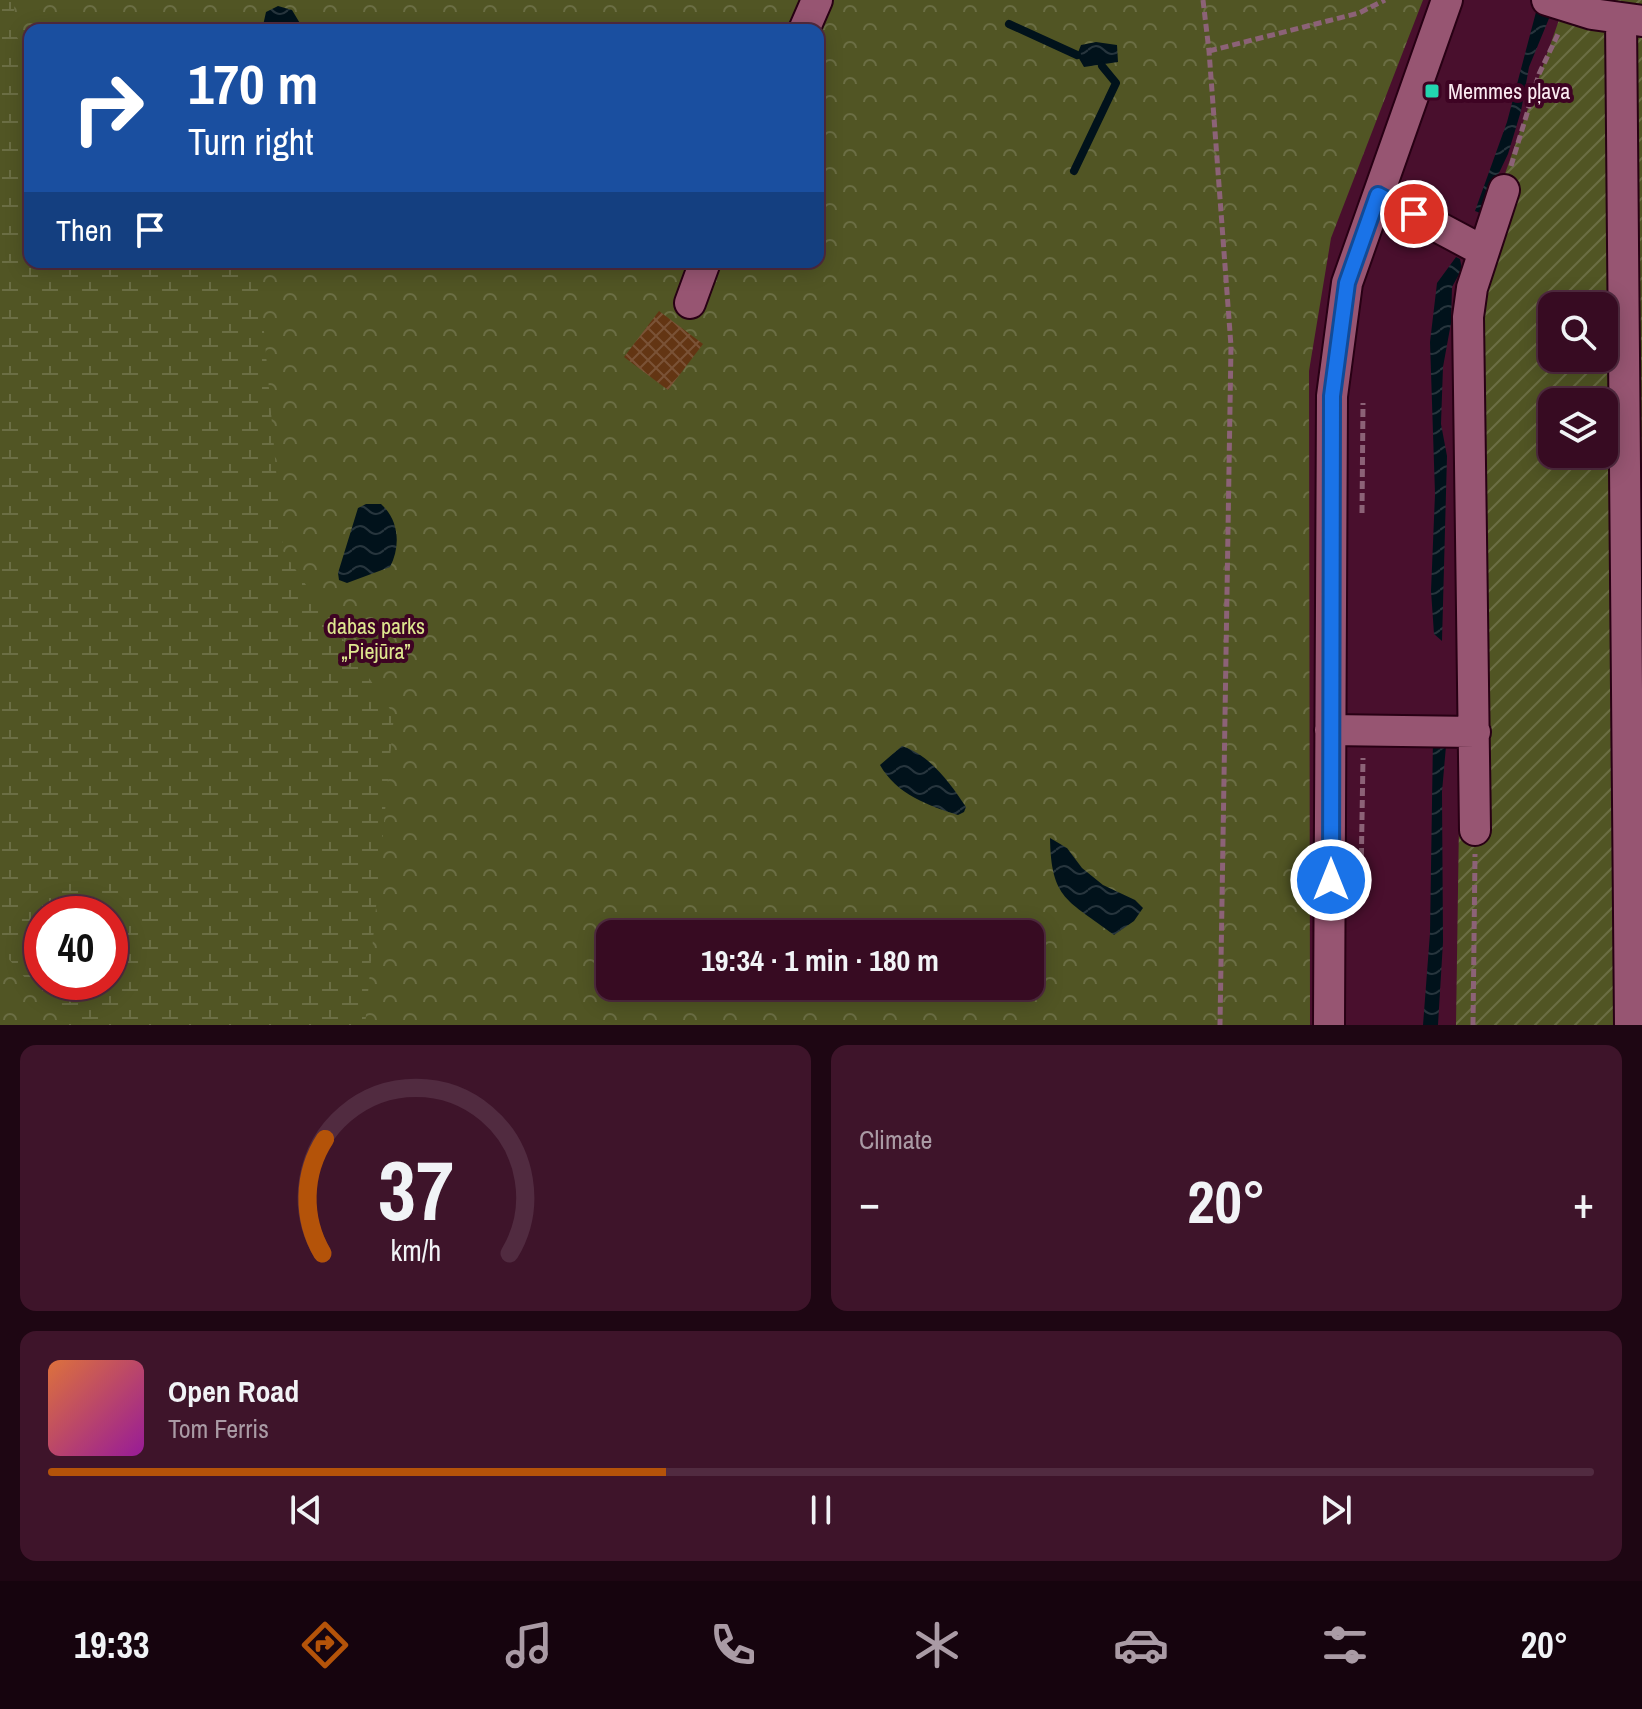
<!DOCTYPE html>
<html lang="en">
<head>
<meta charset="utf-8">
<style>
  body { margin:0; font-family:"Archivo Narrow",sans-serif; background:#3e142a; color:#f1f3f6; height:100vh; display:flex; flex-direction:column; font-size:30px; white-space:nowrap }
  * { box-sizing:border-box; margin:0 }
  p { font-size:26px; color:#aa9ba5 }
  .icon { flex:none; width:44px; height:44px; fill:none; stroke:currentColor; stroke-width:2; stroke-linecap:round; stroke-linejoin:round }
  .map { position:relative; height:1025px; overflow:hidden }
  .drawer { display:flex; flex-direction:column; gap:20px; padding:20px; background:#1e0613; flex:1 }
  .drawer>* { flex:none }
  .banner { position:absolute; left:24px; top:24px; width:800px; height:244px; border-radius:16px; box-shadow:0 4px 20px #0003,0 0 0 2px #512b40; background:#1a4fa0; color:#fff; overflow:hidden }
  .fabs { position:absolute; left:1538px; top:292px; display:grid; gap:16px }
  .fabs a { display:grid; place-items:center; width:80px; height:80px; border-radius:16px; background:#370b22; box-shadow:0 4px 20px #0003,0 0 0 2px #512b40; font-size:40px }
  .speed { position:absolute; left:24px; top:896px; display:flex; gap:16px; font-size:40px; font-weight:700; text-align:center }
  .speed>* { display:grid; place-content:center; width:104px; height:104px; border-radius:50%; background:#370b22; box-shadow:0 4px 20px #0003,0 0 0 2px #512b40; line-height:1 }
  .speed .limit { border:12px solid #d22; background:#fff; color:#111 }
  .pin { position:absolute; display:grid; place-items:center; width:68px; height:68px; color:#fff; margin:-34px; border:4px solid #fff; border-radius:50%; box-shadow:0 2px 8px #0007 }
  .me { position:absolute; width:88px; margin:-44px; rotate:0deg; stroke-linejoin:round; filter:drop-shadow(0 0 6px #0008) }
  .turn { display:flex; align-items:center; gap:28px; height:168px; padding:0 32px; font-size:36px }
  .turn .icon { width:104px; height:104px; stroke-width:2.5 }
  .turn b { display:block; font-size:56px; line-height:68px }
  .then { display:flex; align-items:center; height:76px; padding:0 32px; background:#0003; gap:16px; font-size:30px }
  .big { font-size:60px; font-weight:800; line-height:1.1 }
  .drawer .tile { flex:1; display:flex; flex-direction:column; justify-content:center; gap:12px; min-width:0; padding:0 28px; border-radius:16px; background:#3e142a }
  .drawer .dial { align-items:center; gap:0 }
  .dial svg { height:208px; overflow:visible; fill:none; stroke:#512b40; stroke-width:7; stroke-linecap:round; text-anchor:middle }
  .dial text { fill:#f1f3f6; stroke:none }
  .song { display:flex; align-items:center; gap:24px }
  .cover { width:96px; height:96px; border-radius:12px; background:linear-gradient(135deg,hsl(20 70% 55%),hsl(300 70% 35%)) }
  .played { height:8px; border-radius:4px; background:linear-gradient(90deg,#b45309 40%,#512b40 40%) }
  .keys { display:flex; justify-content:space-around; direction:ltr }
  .heat { display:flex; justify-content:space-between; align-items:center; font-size:44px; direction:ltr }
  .drawer .tiles { flex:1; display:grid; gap:20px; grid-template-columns:1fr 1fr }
  .tile:last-child { grid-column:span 2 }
  .trip { position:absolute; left:596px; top:920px; width:448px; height:80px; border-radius:16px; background:#370b22; box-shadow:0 4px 20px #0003,0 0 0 2px #512b40; font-weight:800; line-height:80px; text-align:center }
  .menu { display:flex; height:128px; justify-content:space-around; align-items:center; background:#16040e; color:#aa9ba5 }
  .menu .icon { width:56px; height:56px }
  .menu .active { color:#b45309 }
  .menu b { font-size:36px; color:#f1f3f6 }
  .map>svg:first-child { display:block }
</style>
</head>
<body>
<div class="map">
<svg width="1642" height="1025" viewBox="0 0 1642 1025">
  <defs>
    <pattern id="forest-crowns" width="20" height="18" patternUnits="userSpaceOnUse" patternTransform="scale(2)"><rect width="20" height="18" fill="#515524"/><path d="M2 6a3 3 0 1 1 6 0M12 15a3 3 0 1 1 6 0" fill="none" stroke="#6b6e44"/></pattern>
    <pattern id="wetland-marsh" width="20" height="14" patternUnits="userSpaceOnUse" patternTransform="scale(2)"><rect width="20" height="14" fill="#515524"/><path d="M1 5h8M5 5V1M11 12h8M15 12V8" fill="none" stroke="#6b6e44"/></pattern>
    <pattern id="garden-furrows" width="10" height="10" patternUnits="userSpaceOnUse" patternTransform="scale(2)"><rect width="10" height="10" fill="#515524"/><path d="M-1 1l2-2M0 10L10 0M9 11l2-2" fill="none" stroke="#6b6e44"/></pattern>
    <pattern id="water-waves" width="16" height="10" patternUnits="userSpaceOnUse" patternTransform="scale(2)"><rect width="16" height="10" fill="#01121b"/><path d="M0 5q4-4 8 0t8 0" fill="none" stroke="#27353d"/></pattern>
    <pattern id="building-cross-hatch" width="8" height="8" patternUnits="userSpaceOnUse" patternTransform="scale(2)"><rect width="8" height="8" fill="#633513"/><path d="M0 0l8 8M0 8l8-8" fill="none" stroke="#7a5236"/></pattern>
  </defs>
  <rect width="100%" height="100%" fill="#490f2d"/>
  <path fill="url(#forest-crowns)" fill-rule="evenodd" d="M0,0H1423L1331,238L1309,371L1310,1025H0ZM30,30H818V262H30ZM42,914H110V982H42ZM610,934H1030V986H610Z"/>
  <path fill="url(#wetland-marsh)" fill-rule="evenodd" d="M0,0H15L12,30L30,56V262H258L283,551L394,715L365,1025H66L0,949ZM42,914H110V982H42Z"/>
  <path fill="url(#garden-furrows)" fill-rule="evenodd" d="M1566,0H1642V1025H1456L1467,282ZM1552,306H1604V358H1552ZM1552,402H1604V454H1552Z"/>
  <path fill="url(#water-waves)" d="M278,6L292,10L304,30H262L266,12Z
    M1547,10L1550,16L1529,67L1521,111L1508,154L1480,213L1475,211L1507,122L1536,12Z
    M1096,42L1117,45L1118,62L1084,67L1077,55L1081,45Z
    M1456,257L1460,259L1462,269L1452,287L1451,323L1443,367L1441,424L1447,456L1442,641L1434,634L1431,591L1435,494L1430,342L1437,283Z
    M366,504H381C399,520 401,546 390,567L347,583L339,580L338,573L358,508Z
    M1433,737L1446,746L1442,792L1443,942L1438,1025H1423L1430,933Z
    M902,746C930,755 950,783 966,807L964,812L958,815C929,806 896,794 880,765Z
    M1050,838L1067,848L1082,868L1103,885L1135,900L1143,908L1134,921L1114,935C1068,900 1051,900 1050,838Z"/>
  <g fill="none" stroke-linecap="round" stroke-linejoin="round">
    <path stroke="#01121b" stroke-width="8" d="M1009,24L1077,55
      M1074,171L1116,83L1102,66"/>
  </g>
  <path fill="url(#building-cross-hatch)" d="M659,311L703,344L668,390L624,357Z"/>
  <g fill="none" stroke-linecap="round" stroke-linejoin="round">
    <defs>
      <path id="minor" d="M1547,0L1592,14L1642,21
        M1621,19L1630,1025
        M804,30L817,0
        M1378,195L1483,251
        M690,303L705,262
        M1330,730L1475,732
        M1475,830L1468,317L1472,288L1504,190
        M1329,1025L1332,396L1347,283L1447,0"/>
    </defs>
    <use href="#minor" stroke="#280014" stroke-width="34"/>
    <path stroke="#8c6277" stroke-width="5" stroke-dasharray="8 4" stroke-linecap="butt" d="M1203,0L1209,51L1231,346L1220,1025
      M1209,51L1359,13L1385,0
      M1511,166L1539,74L1559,32
      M1362,513L1363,403
      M1361,880L1363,758
      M1473,1025L1475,854"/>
    <use href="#minor" stroke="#975572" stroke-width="30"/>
  </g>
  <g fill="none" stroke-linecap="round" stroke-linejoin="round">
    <defs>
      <path id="route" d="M1331,880L1332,396L1347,283L1378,195L1414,214"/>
    </defs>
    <use href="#route" stroke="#114b97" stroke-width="20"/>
    <use href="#route" stroke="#1a73e8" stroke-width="14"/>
  </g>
  <rect fill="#22d5af" stroke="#3e0323" stroke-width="3" x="1424" y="83" width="16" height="16" rx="4"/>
  <g text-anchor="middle" stroke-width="8" stroke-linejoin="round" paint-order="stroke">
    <g font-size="22" fill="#fcecf2" stroke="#3e0323" text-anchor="start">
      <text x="1448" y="99">Memmes pļava</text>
    </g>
    <g font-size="22" fill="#dee78f" stroke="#3e0323">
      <text x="376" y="634">dabas parks<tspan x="376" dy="25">„Piejūra”</tspan></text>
    </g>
  </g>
</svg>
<div class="fabs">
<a><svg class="icon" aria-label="search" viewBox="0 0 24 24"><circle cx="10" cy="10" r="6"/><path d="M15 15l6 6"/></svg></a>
<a><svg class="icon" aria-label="layers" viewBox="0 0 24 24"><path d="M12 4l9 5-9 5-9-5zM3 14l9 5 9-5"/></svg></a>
</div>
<div class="speed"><div class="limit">40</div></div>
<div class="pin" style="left:1414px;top:214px;background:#d93025"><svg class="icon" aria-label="arrive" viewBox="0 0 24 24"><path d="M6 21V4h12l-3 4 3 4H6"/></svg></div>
<svg class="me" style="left:1331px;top:880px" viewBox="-20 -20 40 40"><circle r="17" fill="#1a73e8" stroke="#fff" stroke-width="3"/><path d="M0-11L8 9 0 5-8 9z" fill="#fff"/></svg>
<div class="trip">19:34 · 1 min · 180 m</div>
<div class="banner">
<div class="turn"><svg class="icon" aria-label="right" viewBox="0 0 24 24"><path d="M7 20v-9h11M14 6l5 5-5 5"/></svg><div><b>170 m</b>Turn right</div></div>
<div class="then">Then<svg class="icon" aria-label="arrive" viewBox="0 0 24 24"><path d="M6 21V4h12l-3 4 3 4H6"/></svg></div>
</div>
</div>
<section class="drawer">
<div class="tiles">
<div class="tile dial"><svg viewBox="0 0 100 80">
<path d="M14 69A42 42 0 1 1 86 69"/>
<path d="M14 69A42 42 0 0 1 15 25" stroke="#b45309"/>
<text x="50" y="56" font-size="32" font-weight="700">37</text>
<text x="50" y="72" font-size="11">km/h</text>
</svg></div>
<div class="tile"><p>Climate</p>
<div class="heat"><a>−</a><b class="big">20°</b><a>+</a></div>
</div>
<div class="tile">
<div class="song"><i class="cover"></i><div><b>Open Road</b><p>Tom Ferris</p></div></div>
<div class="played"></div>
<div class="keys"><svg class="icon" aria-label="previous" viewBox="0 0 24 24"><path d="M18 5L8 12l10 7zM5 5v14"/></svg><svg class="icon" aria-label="pause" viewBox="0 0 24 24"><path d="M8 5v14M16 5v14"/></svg><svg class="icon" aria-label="next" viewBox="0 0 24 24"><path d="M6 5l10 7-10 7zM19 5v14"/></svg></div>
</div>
</div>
</section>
<nav class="menu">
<b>19:33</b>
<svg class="icon active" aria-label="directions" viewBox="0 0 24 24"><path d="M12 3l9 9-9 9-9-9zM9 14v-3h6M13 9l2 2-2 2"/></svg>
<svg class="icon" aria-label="music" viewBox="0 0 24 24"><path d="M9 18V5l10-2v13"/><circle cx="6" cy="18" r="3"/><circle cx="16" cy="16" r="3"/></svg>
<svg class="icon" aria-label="phone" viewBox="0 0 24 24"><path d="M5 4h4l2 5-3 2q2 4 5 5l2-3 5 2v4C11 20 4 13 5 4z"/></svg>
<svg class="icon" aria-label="climate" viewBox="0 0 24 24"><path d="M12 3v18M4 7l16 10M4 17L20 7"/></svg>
<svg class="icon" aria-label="car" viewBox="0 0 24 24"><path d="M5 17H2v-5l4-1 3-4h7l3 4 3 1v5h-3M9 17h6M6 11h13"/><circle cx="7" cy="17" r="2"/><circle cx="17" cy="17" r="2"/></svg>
<svg class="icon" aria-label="filters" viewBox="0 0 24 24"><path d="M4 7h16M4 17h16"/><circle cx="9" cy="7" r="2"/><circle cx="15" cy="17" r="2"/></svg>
<b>20°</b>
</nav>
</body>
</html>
